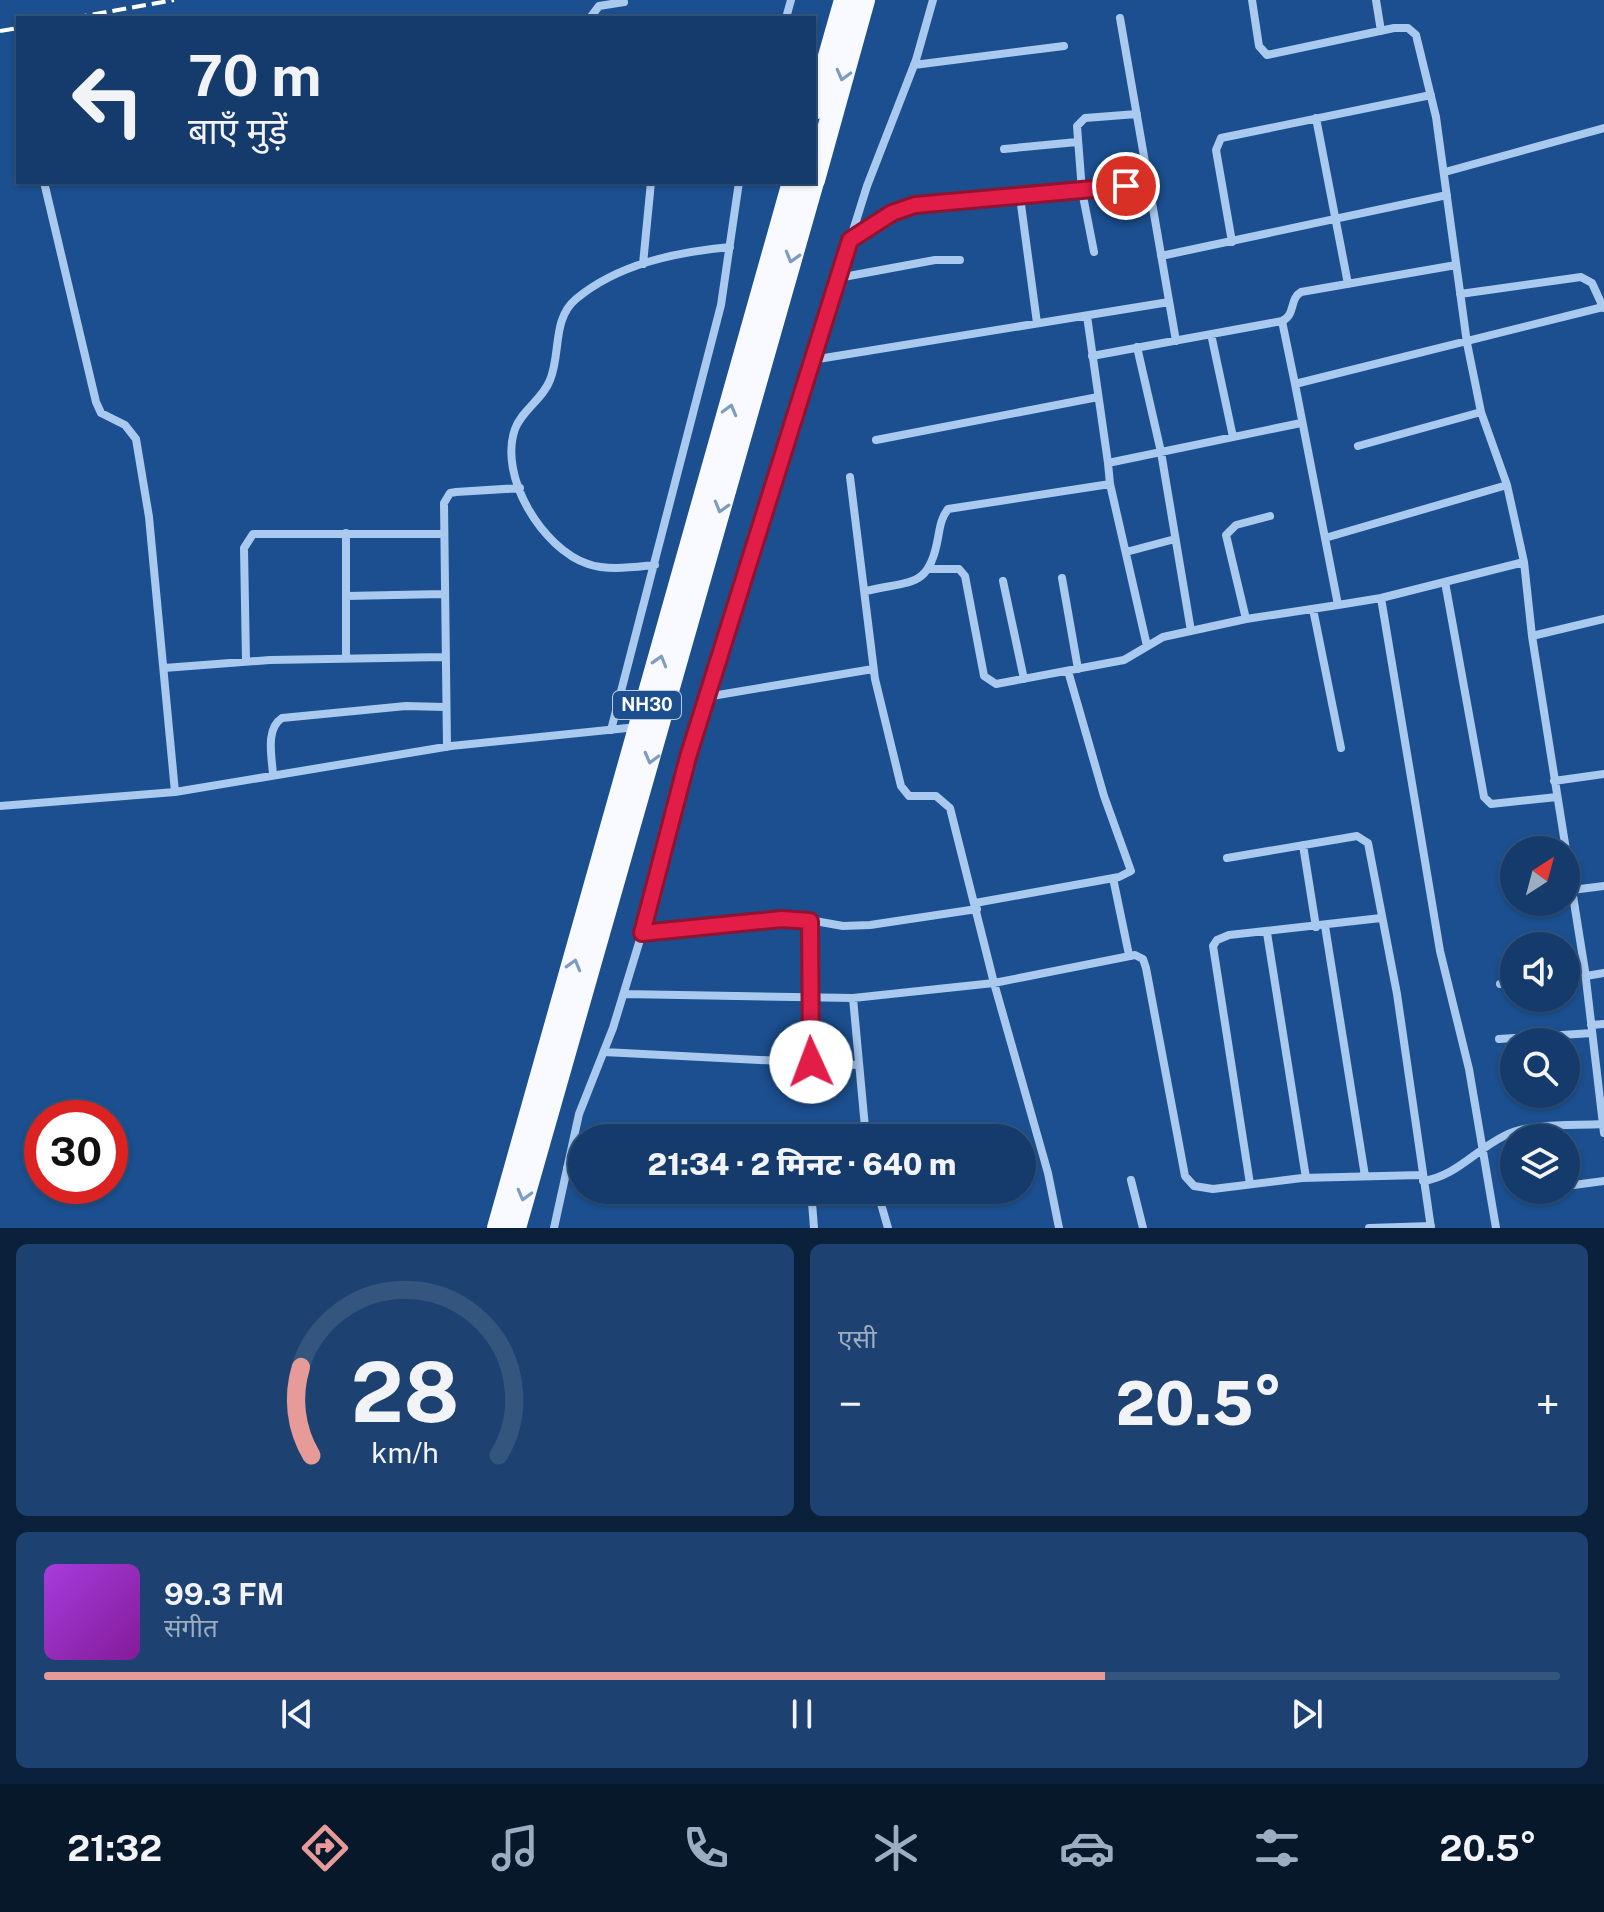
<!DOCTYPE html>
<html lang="hi">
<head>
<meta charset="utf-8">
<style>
  body { margin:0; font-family:"Public Sans","Noto Sans Devanagari",sans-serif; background:#1d4271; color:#f1f3f6; height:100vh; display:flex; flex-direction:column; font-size:30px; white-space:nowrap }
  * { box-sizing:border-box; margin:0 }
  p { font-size:26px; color:#9dadc1 }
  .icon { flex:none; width:44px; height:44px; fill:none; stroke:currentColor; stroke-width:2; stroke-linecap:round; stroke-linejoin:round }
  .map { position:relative; height:1228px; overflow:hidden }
  .side { display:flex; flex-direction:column; gap:16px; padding:16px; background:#0b203b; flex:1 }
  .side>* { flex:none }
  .guide { position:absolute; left:16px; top:16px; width:800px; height:168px; border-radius:0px; box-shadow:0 2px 6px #0004,0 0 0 2px #33557e; background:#143b6b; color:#f1f3f6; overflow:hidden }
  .needle { width:52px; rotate:36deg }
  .fabs { position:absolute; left:1500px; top:836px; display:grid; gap:16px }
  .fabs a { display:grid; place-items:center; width:80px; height:80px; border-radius:50%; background:#143b6b; box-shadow:0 2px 6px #0004,0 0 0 2px #33557e; font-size:40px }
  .speed { position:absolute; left:24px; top:1100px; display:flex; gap:16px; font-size:40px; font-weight:700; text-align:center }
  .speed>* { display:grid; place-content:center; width:104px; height:104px; border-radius:50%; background:#143b6b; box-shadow:0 2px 6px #0004,0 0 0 2px #33557e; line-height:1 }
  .speed .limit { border:12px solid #d22; background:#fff; color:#111 }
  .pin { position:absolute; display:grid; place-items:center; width:68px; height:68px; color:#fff; margin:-34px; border:4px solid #fff; border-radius:50%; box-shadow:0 2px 8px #0007 }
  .me { position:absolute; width:88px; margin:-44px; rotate:358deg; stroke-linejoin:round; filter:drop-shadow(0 0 6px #0008) }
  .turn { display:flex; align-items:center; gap:28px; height:168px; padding:0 40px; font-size:36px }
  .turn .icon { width:104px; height:104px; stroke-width:2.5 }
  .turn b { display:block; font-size:56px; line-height:68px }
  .big { font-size:60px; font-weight:800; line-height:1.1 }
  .side .tile { flex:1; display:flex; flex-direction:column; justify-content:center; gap:12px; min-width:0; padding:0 28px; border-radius:12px; background:#1d4271 }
  .side .dial { align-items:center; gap:0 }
  .dial svg { height:208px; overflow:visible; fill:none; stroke:#33557e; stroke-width:7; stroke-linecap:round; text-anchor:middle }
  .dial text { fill:#f1f3f6; stroke:none }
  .song { display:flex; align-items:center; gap:24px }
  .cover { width:96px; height:96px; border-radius:12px; background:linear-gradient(135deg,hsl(280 70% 55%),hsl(290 70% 35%)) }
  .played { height:8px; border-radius:4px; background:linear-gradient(90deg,#e69b98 70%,#33557e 70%) }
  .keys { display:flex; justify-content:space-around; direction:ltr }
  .heat { display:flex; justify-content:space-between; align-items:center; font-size:44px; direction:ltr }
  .side .tiles { flex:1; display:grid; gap:16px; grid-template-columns:1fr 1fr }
  .tile:last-child { grid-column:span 2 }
  .trip { position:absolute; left:568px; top:1124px; width:468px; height:80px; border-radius:40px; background:#143b6b; box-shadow:0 2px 6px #0004,0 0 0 2px #33557e; font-weight:800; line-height:80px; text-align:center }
  .dock { display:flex; height:128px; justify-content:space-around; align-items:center; background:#08182b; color:#9dadc1 }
  .dock .icon { width:56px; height:56px }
  .dock .current { color:#e69b98 }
  .dock b { font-size:36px; color:#f1f3f6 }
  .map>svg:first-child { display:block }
</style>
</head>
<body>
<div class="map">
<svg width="1604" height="1228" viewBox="0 0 1604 1228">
  <rect width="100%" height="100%" fill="#1b4f8f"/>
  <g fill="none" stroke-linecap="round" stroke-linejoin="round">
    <path stroke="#a9c9ee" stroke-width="8" d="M1252,0L1259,46L1267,55L1394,28H1408L1416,35L1436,117L1467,343L1481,412L1507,485L1524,562L1381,598L1338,605L1295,384L1603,307L1604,308
      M1376,0L1381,31
      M590,18L599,6L624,2
      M786,18L791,0
      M1120,18L1176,341
      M914,65L1064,46
      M1316,118L1348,284
      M1004,149L1077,142
      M1445,172L1604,128
      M44,182L96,402L101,413L125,425L136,439L149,517L175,792
      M1020,197L1037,323
      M850,240L892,213L915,205L1149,183
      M1232,242L1216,150L1221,138L1431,95
      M1094,252L1082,191L1077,126L1085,118L1137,114
      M1161,256L1447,195
      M643,264L651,182
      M838,278L935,260H960
      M1460,294L1581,277L1592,283L1603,307
      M1087,316L1108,463
      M1282,321L1295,384
      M1211,334L1233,437
      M1137,347L1161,452L1191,631
      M1092,356L1282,321C1296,315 1289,299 1301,292L1456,265
      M812,360L1169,302
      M876,440L1098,397
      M1358,446L1481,412
      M850,477L875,679L901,786L909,796H936L950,808L994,983L1048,1173L1059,1228
      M1110,484L1147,646
      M1325,538L1507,485
      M1126,552L1175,539
      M1524,562L1532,636L1604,619
      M655,565C634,567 608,571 588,564C543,549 498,477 515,429C522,410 543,399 550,380C561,354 552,319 576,299C618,264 676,252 730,247
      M931,569H959L965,576L984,676L996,684L1124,660L1163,637L1246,619L1338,605
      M1062,578L1078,669
      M1003,581L1024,679
      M1445,582L1484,797L1491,804L1557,797
      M866,591C911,580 929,589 938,538C940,527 941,518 948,509L1110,484L1108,463L1301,423
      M346,596L443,594
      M1381,598L1440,951L1469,1069L1496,1228
      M1313,609L1341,748
      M1246,619L1226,535L1236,525L1270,516
      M1532,636L1566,850
      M346,658V533
      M246,661L244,548L253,534H443
      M164,668L270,660L444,657
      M706,697L873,669
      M611,730L721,305L739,182
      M447,747L444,503L450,493L456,492L520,488
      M273,775C272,757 265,729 282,718L406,706L445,707
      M1554,781L1604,774
      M0,806L175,792L451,746L637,727
      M1303,845L1316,927
      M1566,852L1585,971L1604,1133
      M1227,858L1357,836L1368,843L1397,994L1431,1228
      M1113,878L1129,955
      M1572,890L1604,886
      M975,903L1119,877L1131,871L1104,796L1068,671
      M810,921L811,1062
      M1325,926L1365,1176
      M642,933L798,918L843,926L870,925L977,909
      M1267,933L1306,1178
      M1566,974L1585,971
      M1586,976L1604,973
      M1500,984L1514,982
      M624,994L853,998L994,983L1135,955L1143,959L1146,968L1185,1176L1194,1186L1213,1189L1302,1178L1421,1175
      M853,998L866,1138
      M1591,1025L1604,1024
      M1499,1039L1592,1033
      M604,1052L858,1065
      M567,1168L582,1167
      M1131,1180L1143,1228
      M1423,1181C1456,1176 1474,1151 1504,1136C1532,1122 1572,1126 1603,1124
      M1250,1184L1213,946L1217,940L1229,935L1381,918
      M1566,1186L1604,1181
      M811,1190L814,1228
      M877,1190L888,1228
      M1528,1192L1542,1190
      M554,1228L579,1114L613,1028L646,920L688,757L867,186L916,60L933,0
      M1369,1228L1431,1226"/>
    <path stroke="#f8faff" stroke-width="22" d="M814,109L845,0
      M814,180L864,0
      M498,1228L793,182
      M515,1228L813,182"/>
    <path stroke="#fff" stroke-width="4" stroke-dasharray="14 6" stroke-linecap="butt" d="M73,18L174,0
      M0,31L18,28"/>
  </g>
  <defs><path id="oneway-chevron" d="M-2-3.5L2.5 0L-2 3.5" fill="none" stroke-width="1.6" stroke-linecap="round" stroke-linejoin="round" transform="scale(2)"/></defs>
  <g stroke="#7e9cc1">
    <use href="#oneway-chevron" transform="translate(843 75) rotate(105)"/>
    <use href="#oneway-chevron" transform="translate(792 257) rotate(106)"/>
    <use href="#oneway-chevron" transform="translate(730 410) rotate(-75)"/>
    <use href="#oneway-chevron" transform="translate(721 507) rotate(106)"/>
    <use href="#oneway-chevron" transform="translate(660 661) rotate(-74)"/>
    <use href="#oneway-chevron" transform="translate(651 758) rotate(105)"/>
    <use href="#oneway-chevron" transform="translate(574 965) rotate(-74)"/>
    <use href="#oneway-chevron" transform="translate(524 1195) rotate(105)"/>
  </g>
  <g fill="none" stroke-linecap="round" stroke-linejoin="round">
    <defs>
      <path id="route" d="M811,1062L810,921L782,919L642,933L688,757L850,240L892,213L915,205L1126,186"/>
    </defs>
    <use href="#route" stroke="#92132f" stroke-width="20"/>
    <use href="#route" stroke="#e11d48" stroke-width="14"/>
  </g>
  <g text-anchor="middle" stroke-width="8" stroke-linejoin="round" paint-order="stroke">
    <rect fill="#1b4f8f" stroke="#bbcadd" stroke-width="2" x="613" y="691" width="68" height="28" rx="6"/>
    <g font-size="18" font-weight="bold" fill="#fff">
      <text x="647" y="711">NH30</text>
    </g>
  </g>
</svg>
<div class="fabs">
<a><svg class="needle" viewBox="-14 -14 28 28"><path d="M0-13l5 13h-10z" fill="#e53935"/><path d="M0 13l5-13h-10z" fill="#9dadc1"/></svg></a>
<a><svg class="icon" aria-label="sound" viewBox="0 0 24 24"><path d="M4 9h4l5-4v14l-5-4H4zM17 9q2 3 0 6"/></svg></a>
<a><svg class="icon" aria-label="search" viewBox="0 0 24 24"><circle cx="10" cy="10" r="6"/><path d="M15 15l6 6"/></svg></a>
<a><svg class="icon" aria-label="layers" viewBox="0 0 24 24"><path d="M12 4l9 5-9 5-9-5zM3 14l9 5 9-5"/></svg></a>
</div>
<div class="speed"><div class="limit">30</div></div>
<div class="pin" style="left:1126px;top:186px;background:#d93025"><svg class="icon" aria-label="arrive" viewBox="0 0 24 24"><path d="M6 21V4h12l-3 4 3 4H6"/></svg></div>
<svg class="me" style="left:811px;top:1062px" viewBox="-20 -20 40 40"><circle r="19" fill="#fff"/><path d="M0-13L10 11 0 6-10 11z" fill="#e11d48"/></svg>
<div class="trip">21:34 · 2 मिनट · 640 m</div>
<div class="guide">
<div class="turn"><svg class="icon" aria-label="left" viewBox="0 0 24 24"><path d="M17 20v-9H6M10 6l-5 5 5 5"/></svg><div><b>70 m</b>बाएँ मुड़ें</div></div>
</div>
</div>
<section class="side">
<div class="tiles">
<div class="tile dial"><svg viewBox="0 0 100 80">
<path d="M14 69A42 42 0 1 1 86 69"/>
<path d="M14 69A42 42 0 0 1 10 35" stroke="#e69b98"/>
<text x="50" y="56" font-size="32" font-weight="700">28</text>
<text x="50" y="72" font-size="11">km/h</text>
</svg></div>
<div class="tile"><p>एसी</p>
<div class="heat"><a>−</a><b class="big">20.5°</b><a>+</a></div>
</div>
<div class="tile">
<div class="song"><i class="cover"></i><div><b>99.3 FM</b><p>संगीत</p></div></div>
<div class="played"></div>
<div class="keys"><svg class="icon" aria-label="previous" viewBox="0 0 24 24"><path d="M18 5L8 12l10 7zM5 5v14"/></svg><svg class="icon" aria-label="pause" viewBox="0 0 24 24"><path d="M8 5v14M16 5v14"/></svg><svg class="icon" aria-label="next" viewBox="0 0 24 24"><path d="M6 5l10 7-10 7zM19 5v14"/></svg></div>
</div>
</div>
</section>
<nav class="dock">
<b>21:32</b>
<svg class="icon current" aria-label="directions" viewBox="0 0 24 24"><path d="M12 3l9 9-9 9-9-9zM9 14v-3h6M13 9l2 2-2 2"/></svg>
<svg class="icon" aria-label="music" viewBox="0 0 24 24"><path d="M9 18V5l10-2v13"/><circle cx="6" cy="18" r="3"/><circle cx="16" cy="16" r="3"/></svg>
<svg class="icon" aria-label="phone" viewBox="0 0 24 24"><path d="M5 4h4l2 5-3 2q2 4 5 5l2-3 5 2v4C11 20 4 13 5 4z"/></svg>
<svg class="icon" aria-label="climate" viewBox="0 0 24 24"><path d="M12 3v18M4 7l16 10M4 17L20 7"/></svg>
<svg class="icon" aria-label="car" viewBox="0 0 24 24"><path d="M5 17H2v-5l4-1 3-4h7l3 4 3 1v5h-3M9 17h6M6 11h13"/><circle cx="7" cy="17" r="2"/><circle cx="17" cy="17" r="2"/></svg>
<svg class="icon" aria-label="filters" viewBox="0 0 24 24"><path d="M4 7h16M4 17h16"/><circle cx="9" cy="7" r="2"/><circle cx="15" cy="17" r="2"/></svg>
<b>20.5°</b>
</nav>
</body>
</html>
